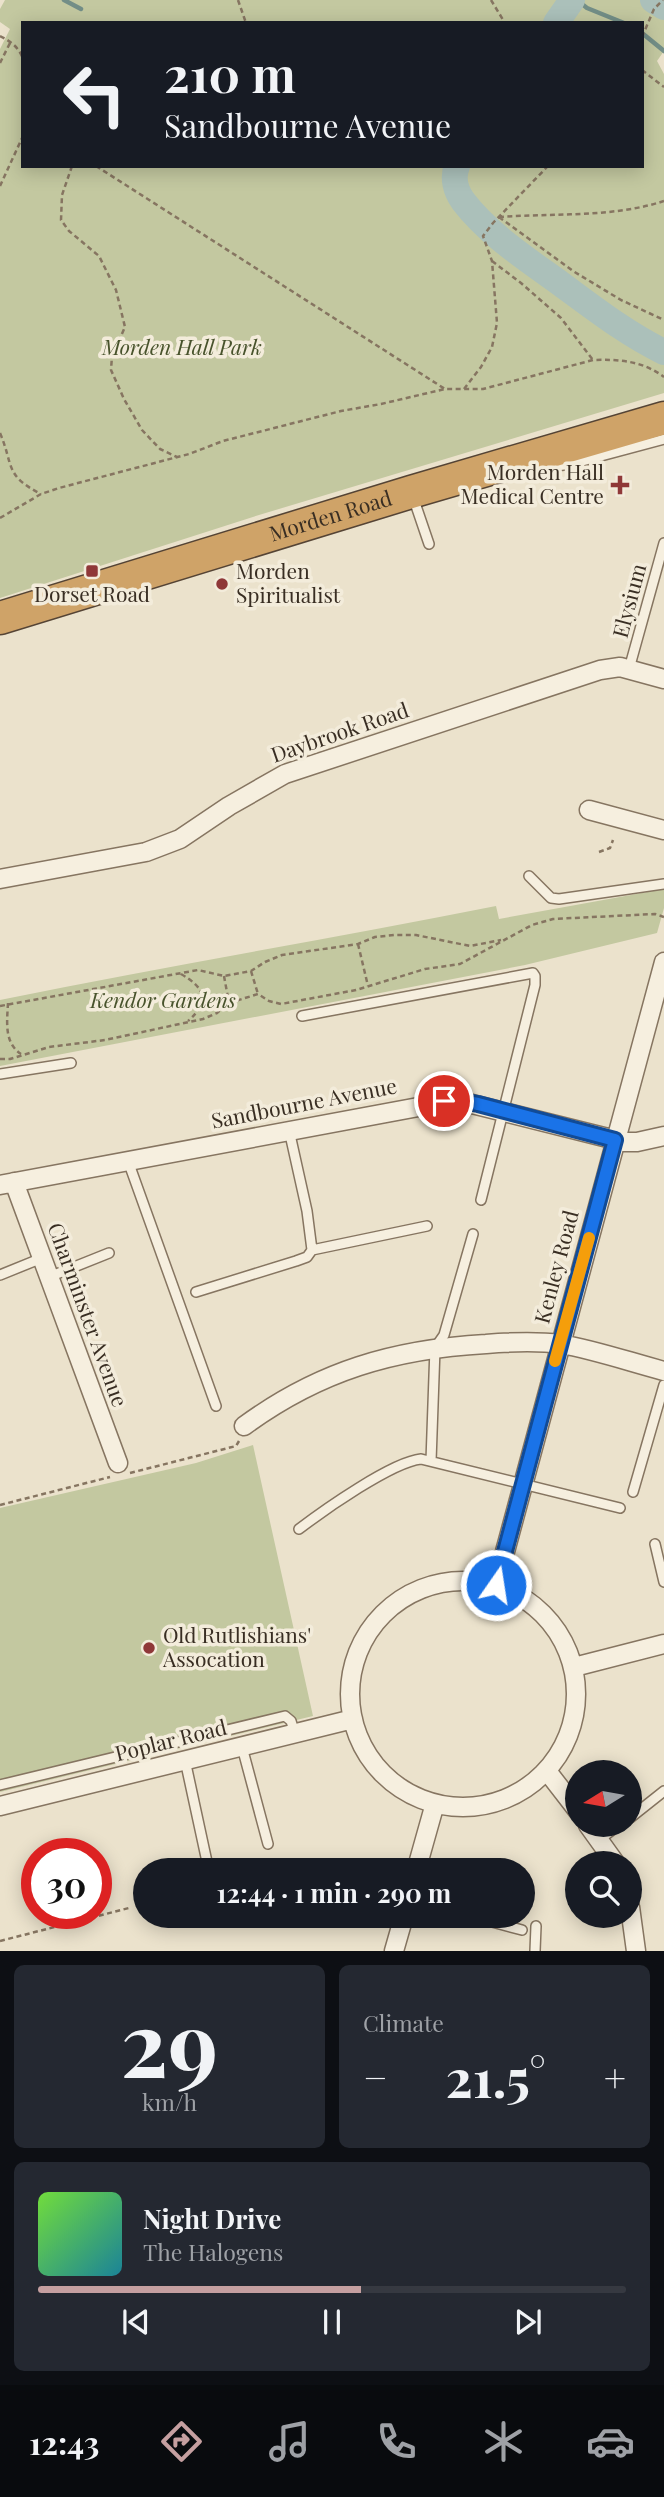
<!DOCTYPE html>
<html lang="en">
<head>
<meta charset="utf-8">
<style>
  body { margin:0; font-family:"Playfair Display",serif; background:#242831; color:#f1f3f6; height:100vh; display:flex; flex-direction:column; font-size:26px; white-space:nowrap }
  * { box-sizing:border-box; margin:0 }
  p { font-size:23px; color:#9ea1a6 }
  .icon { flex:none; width:38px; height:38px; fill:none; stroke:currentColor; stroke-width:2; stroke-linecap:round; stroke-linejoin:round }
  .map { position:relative; height:1951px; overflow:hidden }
  .sheet { display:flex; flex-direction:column; gap:14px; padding:14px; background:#0d0f14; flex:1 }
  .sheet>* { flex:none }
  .hud { position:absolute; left:21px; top:21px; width:623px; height:147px; border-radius:0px; box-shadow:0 4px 18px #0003; background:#171b24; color:#f1f3f6; overflow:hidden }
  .needle { width:46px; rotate:259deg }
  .fabs { position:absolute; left:565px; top:1760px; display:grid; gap:14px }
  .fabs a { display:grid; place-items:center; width:77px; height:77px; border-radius:50%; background:#171b24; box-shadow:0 4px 18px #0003; font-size:35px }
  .speed { position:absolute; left:21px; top:1838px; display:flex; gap:14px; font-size:35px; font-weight:700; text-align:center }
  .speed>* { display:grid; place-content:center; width:91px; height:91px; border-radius:50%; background:#171b24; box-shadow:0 4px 18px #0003; line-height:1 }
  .speed .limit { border:10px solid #d22; background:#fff; color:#111 }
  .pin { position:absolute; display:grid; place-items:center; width:60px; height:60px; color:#fff; margin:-30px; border:4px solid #fff; border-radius:50%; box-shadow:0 2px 7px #0007 }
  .me { position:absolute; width:77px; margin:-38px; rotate:13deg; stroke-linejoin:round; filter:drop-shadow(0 0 5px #0008) }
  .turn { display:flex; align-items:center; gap:24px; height:147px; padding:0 28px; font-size:32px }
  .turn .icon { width:91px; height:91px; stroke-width:2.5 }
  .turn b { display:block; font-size:49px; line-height:60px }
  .big { font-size:52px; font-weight:700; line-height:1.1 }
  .sheet .card { flex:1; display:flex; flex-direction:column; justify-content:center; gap:10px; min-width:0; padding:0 24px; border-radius:10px; background:#242831 }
  .sheet .dial { align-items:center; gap:0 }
  .dial b { font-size:91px; line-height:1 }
  .song { display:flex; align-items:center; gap:21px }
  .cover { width:84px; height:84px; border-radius:10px; background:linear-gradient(135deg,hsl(100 70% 55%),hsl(190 70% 35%)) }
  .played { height:7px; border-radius:4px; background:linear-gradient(90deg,#c59fa0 55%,#363941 55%) }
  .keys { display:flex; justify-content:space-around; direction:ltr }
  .heat { display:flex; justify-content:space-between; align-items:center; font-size:38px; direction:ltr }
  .sheet .tiles { flex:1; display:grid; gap:14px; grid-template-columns:1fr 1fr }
  .card:last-child { grid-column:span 2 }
  .trip { position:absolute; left:133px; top:1858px; width:402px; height:70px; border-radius:35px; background:#171b24; box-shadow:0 4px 18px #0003; font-weight:700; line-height:70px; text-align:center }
  .menu { display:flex; height:112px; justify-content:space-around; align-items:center; background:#090b0e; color:#9ea1a6 }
  .menu .icon { width:49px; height:49px }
  .menu .active { color:#c59fa0 }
  .menu b { font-size:32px; color:#f1f3f6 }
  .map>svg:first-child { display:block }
</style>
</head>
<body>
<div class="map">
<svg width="664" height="1951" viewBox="0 0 664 1951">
  <rect width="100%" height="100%" fill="#ebe2cc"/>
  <path fill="#c3c8a0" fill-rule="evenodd" d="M5,0H664V51L657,61L664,74V393L259,515L0,598V49L10,29L0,22V9ZM23,23H642V166H23Z
    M664,889V908L657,933L525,965L0,1066V1000C165,966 331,939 496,906L499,919Z
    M253,1445L313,1716L0,1792V1508L196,1463Z"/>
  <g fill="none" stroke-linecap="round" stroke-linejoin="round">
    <path stroke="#738e87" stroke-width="4.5" d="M64,0L81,9
      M577,0L587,8L624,23
      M642,33L664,51"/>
    <path stroke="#abc0ba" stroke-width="26" d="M653,0L664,7
      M556,23L572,0
      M457,166C452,178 456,191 463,201C489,235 528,260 561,284C595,309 627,334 664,352"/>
    <defs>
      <path id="lane" d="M552,457L556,466L571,464L664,439
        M413,497L429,544
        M629,669L664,543
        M529,876L551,898L559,899L664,884
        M302,1016L533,973L535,976V985L481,1200
        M0,1074L71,1063
        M128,1161L216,1406
        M312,1250L427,1226
        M0,1275L42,1258
        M49,1277L109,1253
        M196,1292L296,1261L307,1257L312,1250L307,1211L289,1130
        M431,1461L435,1348L444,1335L473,1234
        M633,1492L664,1385
        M299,1529C324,1510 392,1462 421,1459L620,1508
        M655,1544L664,1582
        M242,1747L268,1844
        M185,1760L209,1871
        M0,1785L285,1716L291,1721L295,1734
        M630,1818L664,1791
        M599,1840L619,1825
        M470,1916L522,1930
        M535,1951L536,1926"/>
      <path id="street" d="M589,810L664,830
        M0,879L146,852L180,839L229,806L285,774L600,670L620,667L664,679
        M14,1182L118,1463
        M0,1185L456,1100L624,1142H637L664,1136
        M244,1426C319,1371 394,1349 486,1344C510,1342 537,1341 561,1344C595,1350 630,1362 664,1371
        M350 1694a113 113 0 1 1 226 0a113 113 0 1 1-226 0Z
        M496,1585L664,962
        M574,1667L664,1644
        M547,1771L578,1811
        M0,1806L353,1719
        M588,1825L616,1864
        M416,1871L434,1807
        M630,1907L636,1951
        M394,1951L404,1916"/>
      <g id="highway">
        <path id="s1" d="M0,618L411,492L664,418"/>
      </g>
    </defs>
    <use href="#lane" stroke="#867561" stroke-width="12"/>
    <use href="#street" stroke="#867561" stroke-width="21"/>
    <use href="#highway" stroke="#554435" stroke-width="35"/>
    <path stroke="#867561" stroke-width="2.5" stroke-dasharray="5 3.5" stroke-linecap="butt" d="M238,0L246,23
      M491,0L505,23
      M0,36C10,41 19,47 23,59
      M642,37L654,9L663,0
      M0,63L11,41
      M642,70L664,87
      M72,166L62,195L61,220L69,231L99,256L116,290L125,327L112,356L111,370L124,399L142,430L160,449L177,457
      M96,166L445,389
      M0,186L23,136
      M499,217L573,271L621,300L664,320
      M499,217C553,213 612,218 664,201
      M492,261L521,283L561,318L593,360
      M464,389L481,367L492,347L497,323L492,261L483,236L493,223L548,166
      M0,433C14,466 4,475 41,494
      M0,518L41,494L59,488L189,454L223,441L341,411L381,404L445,389H483L593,360C619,359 643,361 664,377
      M599,852L610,848L613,840
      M358,944L368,986
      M251,971L258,994
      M181,974C205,988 211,1001 188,1021
      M224,976L229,1003
      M8,1003C7,1022 4,1043 21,1054
      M0,1006L198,970L224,976L251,971L265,962L282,955L358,944L375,937L395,935H416L470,946L501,940
      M0,1059H10L49,1047L105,1040L203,1019L217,1013L229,1003L258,994L269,1001L281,1004L356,990L425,969L460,964L532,925L553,919L655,914L664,917
      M130,1473L236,1446L239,1441
      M0,1505L110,1477
      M0,1941L129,1908"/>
    <use href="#lane" stroke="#f6efdf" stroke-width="9"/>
    <use href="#street" stroke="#f6efdf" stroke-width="18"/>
    <use href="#highway" stroke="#cfa368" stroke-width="32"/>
  </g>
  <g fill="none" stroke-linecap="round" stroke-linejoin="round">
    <defs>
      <path id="route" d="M444,1101L456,1100L478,1104L615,1140L496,1585"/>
    </defs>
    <use href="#route" stroke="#114b97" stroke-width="18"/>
    <use href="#route" stroke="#1a73e8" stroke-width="12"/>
    <path stroke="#f59e0b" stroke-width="12" d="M555,1361L589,1238"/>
  </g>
  <g fill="#8f3838" stroke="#f3ecdb" stroke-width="2.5">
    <path d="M616.5 474.5h7v7h7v7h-7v7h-7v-7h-7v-7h7z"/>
    <rect x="85" y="564" width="14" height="14" rx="3.5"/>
    <circle cx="222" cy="584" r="7"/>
    <circle cx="149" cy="1648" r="7"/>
  </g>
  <g text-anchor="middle" stroke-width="7" stroke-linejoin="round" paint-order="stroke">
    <g font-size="21" font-style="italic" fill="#48532c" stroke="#f3ecdb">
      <text x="182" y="355">Morden Hall Park</text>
      <text x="163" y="1008">Kendor Gardens</text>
    </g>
    <g font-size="21" fill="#392e23" stroke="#f3ecdb" text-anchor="start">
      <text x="604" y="480" text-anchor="end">Morden Hall<tspan x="604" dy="24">Medical Centre</tspan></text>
      <text x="236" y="579">Morden<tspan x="236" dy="24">Spiritualist</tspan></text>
      <text x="92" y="602" text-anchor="middle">Dorset Road</text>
      <text x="163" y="1643">Old Rutlishians'<tspan x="163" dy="24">Assocation</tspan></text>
    </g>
    <g font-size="21" fill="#392e23" stroke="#f3ecdb">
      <text dy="7" stroke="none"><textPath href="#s1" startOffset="346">Morden Road</textPath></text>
      <text transform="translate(630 601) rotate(-75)" y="7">Elysium</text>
      <text transform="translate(340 733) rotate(-19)" y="7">Daybrook Road</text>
      <text transform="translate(304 1104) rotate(-11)" y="7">Sandbourne Avenue</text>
      <text transform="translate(557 1267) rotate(-75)" y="7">Kenley Road</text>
      <text transform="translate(87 1315) rotate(70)" y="7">Charminster Avenue</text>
      <text transform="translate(171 1741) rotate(-14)" y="7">Poplar Road</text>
    </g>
  </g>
</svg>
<div class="fabs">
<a><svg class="needle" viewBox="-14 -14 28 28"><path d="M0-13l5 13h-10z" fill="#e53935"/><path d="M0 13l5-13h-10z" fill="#9ea1a6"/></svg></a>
<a><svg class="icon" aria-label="search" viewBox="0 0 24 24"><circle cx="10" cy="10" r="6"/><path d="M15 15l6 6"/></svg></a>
</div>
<div class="speed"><div class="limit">30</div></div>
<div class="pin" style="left:444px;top:1101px;background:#d93025"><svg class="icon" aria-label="arrive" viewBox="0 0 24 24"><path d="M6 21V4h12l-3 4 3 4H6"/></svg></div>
<svg class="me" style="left:496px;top:1585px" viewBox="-20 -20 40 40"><circle r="17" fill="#1a73e8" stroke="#fff" stroke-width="3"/><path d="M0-11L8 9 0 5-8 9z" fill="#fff"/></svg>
<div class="trip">12:44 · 1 min · 290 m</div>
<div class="hud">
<div class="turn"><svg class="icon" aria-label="left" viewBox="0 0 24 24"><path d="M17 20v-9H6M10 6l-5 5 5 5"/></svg><div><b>210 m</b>Sandbourne Avenue</div></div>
</div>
</div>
<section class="sheet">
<div class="tiles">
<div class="card dial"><b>29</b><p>km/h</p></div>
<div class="card"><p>Climate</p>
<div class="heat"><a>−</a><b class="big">21.5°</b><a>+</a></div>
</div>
<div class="card">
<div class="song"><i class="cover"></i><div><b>Night Drive</b><p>The Halogens</p></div></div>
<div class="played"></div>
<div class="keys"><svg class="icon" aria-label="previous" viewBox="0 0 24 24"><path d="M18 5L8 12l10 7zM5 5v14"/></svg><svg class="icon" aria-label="pause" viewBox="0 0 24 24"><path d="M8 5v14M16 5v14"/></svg><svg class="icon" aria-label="next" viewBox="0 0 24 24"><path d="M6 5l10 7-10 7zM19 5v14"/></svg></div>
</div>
</div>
</section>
<nav class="menu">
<b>12:43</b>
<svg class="icon active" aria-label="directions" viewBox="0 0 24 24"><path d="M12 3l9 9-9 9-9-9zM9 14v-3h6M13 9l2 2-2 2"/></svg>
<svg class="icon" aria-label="music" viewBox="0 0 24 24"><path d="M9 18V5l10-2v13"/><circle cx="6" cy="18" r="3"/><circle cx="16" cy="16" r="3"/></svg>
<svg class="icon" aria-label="phone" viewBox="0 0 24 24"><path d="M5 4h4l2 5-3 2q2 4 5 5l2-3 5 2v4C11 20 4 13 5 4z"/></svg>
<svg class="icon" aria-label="climate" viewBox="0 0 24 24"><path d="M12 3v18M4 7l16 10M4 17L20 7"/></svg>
<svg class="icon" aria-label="car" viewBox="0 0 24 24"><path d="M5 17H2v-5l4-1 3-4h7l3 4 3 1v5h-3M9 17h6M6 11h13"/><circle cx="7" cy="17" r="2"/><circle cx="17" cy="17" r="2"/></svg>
</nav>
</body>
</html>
